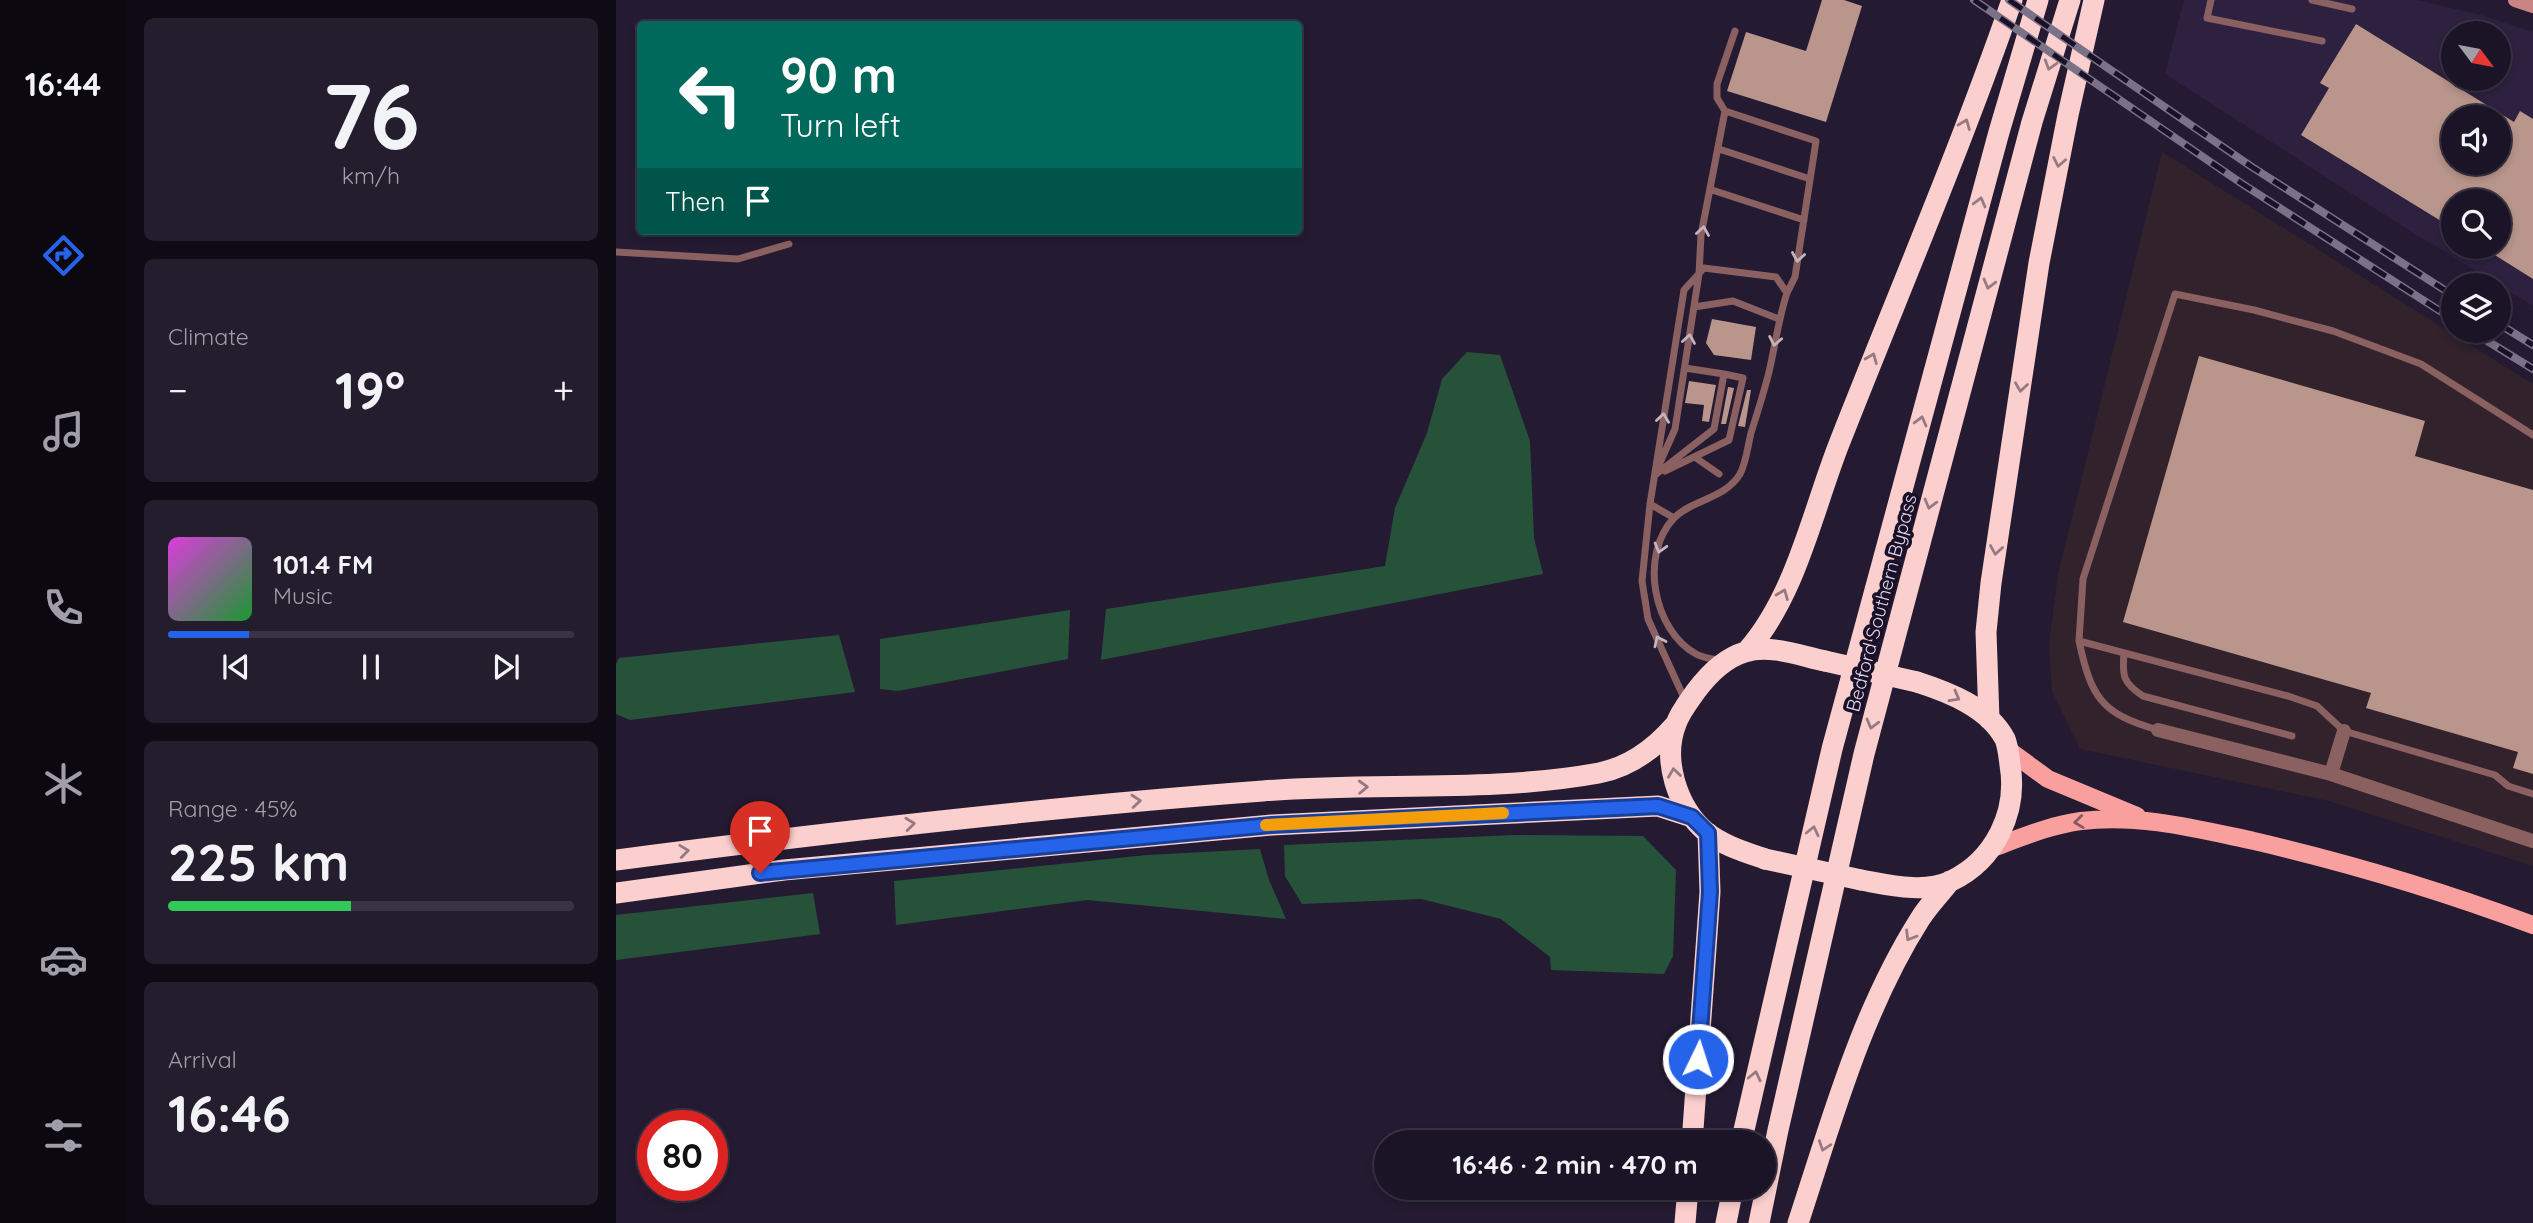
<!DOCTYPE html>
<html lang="en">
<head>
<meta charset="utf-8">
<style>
  body { margin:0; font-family:Quicksand,sans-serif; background:#241d2e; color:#f1f3f6; height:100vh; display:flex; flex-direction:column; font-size:26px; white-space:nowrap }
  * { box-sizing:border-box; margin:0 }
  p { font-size:23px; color:#a09ea7 }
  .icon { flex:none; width:38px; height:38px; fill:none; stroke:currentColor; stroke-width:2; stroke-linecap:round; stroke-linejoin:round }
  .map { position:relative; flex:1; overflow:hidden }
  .sheet { display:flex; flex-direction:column; gap:18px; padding:18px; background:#0f0b15; width:490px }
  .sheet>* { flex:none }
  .guide { position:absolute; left:21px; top:21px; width:665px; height:214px; border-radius:7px; box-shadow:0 4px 10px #0003,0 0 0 2px #393343; background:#00695c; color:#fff; overflow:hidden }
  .needle { width:46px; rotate:122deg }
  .buttons { position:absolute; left:1825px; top:21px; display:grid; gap:14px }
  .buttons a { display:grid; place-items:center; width:70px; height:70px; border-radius:50%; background:#1b1426; box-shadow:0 4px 10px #0003,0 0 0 2px #393343; font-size:35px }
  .speed { position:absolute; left:21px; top:1110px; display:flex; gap:14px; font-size:35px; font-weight:700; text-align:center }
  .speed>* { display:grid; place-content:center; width:91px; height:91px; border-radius:50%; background:#1b1426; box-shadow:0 4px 10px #0003,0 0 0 2px #393343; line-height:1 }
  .speed .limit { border:10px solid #d22; background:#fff; color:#111 }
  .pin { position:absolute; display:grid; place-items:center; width:60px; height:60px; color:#fff; margin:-72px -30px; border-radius:50% 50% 50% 0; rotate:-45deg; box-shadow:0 0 7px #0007 }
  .pin .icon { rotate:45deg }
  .me { position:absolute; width:77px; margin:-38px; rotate:4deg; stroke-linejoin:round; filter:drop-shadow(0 0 5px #0008) }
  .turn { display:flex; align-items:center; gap:24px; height:147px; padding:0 28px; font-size:32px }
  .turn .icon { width:91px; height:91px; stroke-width:2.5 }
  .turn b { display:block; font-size:49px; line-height:60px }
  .then { display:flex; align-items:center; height:66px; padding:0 28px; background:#0003; gap:14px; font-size:26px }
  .big { font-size:52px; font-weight:800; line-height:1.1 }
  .sheet .tile { flex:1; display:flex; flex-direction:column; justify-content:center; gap:10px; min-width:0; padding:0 24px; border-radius:10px; background:#241d2e }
  .sheet .dial { align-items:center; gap:0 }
  .dial b { font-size:91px; line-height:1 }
  .song { display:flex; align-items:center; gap:21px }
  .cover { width:84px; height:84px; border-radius:10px; background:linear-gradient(135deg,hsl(300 70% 55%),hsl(130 70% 35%)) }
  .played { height:7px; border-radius:4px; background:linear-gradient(90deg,#2563eb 20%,#393343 20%) }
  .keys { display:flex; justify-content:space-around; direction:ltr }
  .heat { display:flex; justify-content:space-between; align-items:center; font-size:38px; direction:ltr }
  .charge { height:10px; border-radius:5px; background:linear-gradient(90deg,#34c759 45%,#393343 0) }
  .trip { position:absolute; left:758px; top:1130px; width:402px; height:70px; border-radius:35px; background:#1b1426; box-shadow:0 4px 10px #0003,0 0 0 2px #393343; font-weight:800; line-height:70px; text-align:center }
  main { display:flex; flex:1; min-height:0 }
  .menu { display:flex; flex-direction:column; width:126px; justify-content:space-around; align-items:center; background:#0b080f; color:#a09ea7 }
  .menu .icon { width:49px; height:49px }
  .menu .on { color:#2563eb }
  .menu b { font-size:32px; color:#f1f3f6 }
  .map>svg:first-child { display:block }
</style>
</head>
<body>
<main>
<nav class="menu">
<b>16:44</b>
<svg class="icon on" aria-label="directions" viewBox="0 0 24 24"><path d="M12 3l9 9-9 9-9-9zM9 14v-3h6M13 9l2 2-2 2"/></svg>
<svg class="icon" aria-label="music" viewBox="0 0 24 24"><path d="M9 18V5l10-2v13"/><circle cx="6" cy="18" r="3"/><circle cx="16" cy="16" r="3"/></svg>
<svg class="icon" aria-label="phone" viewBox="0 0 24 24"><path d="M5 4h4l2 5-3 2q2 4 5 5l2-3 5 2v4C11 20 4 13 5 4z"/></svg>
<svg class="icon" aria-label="climate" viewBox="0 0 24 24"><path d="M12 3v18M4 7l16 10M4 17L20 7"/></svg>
<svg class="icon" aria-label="car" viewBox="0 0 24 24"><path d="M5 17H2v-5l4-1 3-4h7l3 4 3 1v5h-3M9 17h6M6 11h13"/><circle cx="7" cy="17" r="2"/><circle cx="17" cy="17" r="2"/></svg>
<svg class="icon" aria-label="filters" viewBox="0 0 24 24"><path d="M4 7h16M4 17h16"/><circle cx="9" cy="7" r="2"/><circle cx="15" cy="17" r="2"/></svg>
</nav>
<section class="sheet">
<div class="tile dial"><b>76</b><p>km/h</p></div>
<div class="tile"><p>Climate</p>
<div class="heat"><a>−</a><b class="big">19°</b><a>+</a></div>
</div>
<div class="tile">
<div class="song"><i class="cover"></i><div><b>101.4 FM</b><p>Music</p></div></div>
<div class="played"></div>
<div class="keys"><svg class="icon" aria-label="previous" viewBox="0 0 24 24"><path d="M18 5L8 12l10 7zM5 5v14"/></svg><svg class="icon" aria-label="pause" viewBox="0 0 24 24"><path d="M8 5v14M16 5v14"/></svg><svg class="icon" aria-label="next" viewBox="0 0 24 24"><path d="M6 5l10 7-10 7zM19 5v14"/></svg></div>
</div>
<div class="tile"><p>Range · 45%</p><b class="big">225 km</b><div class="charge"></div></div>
<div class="tile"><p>Arrival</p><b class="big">16:46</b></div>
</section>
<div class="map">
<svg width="1917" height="1223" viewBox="0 0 1917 1223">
  <rect width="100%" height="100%" fill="#241b32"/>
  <path fill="#2d213f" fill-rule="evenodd" d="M1568,0H1801L1865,15L1917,32V306L1783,224L1549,74ZM1838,33H1883V79H1838ZM1838,117H1883V163H1838ZM1838,201H1883V247H1838Z"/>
  <path fill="#31222c" d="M1546,152L1917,384V866L1713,801L1464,749L1436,691L1433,644L1442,574Z"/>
  <path fill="#26523a" d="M851,352L884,355L914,441L918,538L927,574L485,660L490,609L769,566L779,508L811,433L826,379Z
    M454,610L452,659L282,691L264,689V639Z
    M223,635L239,692L14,720L0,714V664L3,658Z
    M899,835L1027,836L1060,870L1057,956L1048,974L935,970L934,957L885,919L805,899L686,904L669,876L668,845Z
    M644,849L653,880L670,919L471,900L280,925L278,881L531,855Z
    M197,893L204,934L0,960V915Z"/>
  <path fill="#b9958b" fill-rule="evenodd" d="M1206,0H1228L1246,6L1210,122L1111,91L1130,32L1190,51Z
    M1740,24L1898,122L1904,111L1917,119V279L1866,247H1883V201H1838V229L1685,135L1713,88L1704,83ZM1838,117H1883V163H1838Z
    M1096,319L1140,327L1135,360L1098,355L1090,343Z
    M1583,356L1809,421L1799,456L1917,490V774L1897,768L1902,752L1750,708L1755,693L1507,622Z
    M1073,381L1100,385L1093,422L1086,421L1088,405L1069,403Z
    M1112,387L1118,388L1110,424H1105Z
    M1131,390H1135L1129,427L1122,426Z"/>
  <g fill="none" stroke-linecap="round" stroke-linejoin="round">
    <path stroke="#8b6060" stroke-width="7" d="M1595,0L1591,18L1706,41
      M1696,0L1736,9
      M1109,111L1101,98V84L1119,31
      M1103,149L1194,179
      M1096,190L1188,220
      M0,252L122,259L173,244
      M1078,307L1117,301L1163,319
      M1917,435L1805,364L1717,331L1638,310L1559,294L1467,579L1463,641L1672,696L1701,706L1728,731L1879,775L1892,786L1917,794
      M1080,458L1103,474
      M1043,465L1059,429L1083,274L1085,235L1109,111L1200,141L1179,277L1171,293
      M1049,471L1113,440L1127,378L1108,374
      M1039,475L1098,429L1108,374L1069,368
      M1034,504L1058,518
      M1463,641C1475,697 1485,714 1542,730
      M1508,653C1506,676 1507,683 1527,696L1676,736
      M1069,700L1032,619L1026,581L1034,504L1068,290L1088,268L1160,277L1171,293C1162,320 1159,348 1152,376C1147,395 1141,414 1135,433C1132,445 1130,463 1124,474C1109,499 1077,499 1058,518C1023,555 1037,630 1080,654C1087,658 1098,659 1106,661"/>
    <path stroke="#8b6060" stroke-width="14" d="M1542,730L1715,774L1917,841
      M1715,774L1728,731"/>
    <path stroke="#c98483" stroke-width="14" d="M1899,0L1917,6"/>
    <path stroke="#f9a09f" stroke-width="18" d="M1391,749L1432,779L1521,816
      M1374,849C1404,838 1434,825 1465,821C1524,814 1581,829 1638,841C1733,863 1826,891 1917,925"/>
    <path stroke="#fbcfcd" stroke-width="21" d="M1131,651C1180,595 1196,513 1223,444C1281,296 1344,150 1396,0
      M1373,719L1370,632L1375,583L1423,263L1452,115L1478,0
      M1149,859C1129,852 1106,845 1090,832C1061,807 1046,760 1060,724C1064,712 1073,701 1080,691C1092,675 1109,658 1129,652C1154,644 1185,656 1209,661
      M0,860C215,832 431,807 647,791C758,782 873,793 983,773C1014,767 1039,748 1059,725
      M1245,880C1273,885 1308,894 1335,881C1379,860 1402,812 1394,765C1393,757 1392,746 1389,739C1372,707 1332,692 1301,682
      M0,893L168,870L656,825L1042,806L1076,817
      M1076,1143L1094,892L1092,833
      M1125,1143L1216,749L1383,132L1422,0
      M1069,1223L1072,1188
      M1110,1223L1117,1188
      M1143,1223L1162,1130L1248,754L1416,122L1454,0
      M1182,1223C1216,1120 1245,1012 1304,919C1312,906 1324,894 1334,881"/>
    <defs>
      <path id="rail" d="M1358,0L1625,183L1838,320
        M1393,0L1636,167L1838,296
        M1883,324L1917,345
        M1855,331L1917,369"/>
    </defs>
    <use href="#rail" stroke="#7a7387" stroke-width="8"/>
    <use href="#rail" stroke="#1a1128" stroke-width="5" stroke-dasharray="16" stroke-linecap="butt"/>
    <path stroke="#fbcfcd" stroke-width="21" d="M1209,661L1301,682
      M1149,859L1245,880"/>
  </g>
  <defs><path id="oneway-chevron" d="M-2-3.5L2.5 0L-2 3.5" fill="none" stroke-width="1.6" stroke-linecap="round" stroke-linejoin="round" transform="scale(1.75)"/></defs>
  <g stroke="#967a83">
    <use href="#oneway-chevron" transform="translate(1434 65) rotate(107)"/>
    <use href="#oneway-chevron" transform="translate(1349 124) rotate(-68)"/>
    <use href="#oneway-chevron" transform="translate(1443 162) rotate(101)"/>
    <use href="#oneway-chevron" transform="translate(1364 202) rotate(-75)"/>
    <use href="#oneway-chevron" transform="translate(1373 284) rotate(105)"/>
    <use href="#oneway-chevron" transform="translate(1256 358) rotate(-68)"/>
    <use href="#oneway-chevron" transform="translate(1405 387) rotate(98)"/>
    <use href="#oneway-chevron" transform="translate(1305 421) rotate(-75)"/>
    <use href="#oneway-chevron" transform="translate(1314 504) rotate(105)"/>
    <use href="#oneway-chevron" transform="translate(1380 550) rotate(99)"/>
    <use href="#oneway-chevron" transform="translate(1167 594) rotate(-68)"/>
    <use href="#oneway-chevron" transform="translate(1339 697) rotate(29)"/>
    <use href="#oneway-chevron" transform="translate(1256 724) rotate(105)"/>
    <use href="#oneway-chevron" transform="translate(1058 773) rotate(-98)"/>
    <use href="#oneway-chevron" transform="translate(747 787) rotate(-2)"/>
    <use href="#oneway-chevron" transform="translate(520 801) rotate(-5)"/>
    <use href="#oneway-chevron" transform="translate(294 824) rotate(-6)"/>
    <use href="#oneway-chevron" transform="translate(1197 831) rotate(-77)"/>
    <use href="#oneway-chevron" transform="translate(68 851) rotate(-7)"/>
    <use href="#oneway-chevron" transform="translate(1294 936) rotate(121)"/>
    <use href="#oneway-chevron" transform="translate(1139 1076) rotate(-77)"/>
    <use href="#oneway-chevron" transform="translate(1208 1146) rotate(109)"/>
  </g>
  <g stroke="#c4b4bf">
    <use href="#oneway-chevron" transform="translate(1087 231) rotate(-81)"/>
    <use href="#oneway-chevron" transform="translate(1182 257) rotate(99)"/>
    <use href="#oneway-chevron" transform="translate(1073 339) rotate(-81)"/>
    <use href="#oneway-chevron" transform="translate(1159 341) rotate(101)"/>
    <use href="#oneway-chevron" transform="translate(1047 418) rotate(-82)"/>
    <use href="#oneway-chevron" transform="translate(1044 548) rotate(106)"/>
    <use href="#oneway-chevron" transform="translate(1043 641) rotate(-115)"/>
  </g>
  <use stroke="#8a5864" href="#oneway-chevron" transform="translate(1463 822) rotate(173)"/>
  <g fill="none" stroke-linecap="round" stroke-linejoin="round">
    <defs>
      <path id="route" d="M144,873L656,825L1042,806L1076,817L1092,833L1094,892L1082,1059"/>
    </defs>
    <use href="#route" stroke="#184099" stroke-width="18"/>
    <use href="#route" stroke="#2563eb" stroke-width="12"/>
    <path stroke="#f59e0b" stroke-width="12" d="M650,825L887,813"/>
  </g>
  <g text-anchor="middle" stroke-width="7" stroke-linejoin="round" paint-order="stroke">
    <g font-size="19" fill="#ddd8e8" stroke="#1a1128">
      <text transform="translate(1265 603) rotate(-75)" y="7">Bedford Southern Bypass</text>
    </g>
  </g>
</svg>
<div class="buttons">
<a><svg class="needle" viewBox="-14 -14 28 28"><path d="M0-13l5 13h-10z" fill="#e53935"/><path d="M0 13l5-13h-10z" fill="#a09ea7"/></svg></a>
<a><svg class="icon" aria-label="sound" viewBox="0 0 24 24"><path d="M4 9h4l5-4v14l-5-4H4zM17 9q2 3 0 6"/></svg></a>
<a><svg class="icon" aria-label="search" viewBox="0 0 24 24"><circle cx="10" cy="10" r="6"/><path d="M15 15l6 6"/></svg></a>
<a><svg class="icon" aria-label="layers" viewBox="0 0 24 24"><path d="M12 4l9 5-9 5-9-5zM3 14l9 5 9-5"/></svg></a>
</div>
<div class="speed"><div class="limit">80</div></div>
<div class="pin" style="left:144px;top:873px;background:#d93025"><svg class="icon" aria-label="arrive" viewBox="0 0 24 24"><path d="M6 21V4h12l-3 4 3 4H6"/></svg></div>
<svg class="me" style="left:1082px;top:1059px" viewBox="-20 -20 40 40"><circle r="17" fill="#2563eb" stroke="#fff" stroke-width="3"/><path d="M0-11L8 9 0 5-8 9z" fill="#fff"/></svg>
<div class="trip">16:46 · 2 min · 470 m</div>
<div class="guide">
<div class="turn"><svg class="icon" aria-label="left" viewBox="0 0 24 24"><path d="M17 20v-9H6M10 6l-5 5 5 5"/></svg><div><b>90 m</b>Turn left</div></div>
<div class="then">Then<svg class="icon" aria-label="arrive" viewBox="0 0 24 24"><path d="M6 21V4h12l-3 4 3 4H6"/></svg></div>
</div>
</div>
</main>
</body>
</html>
